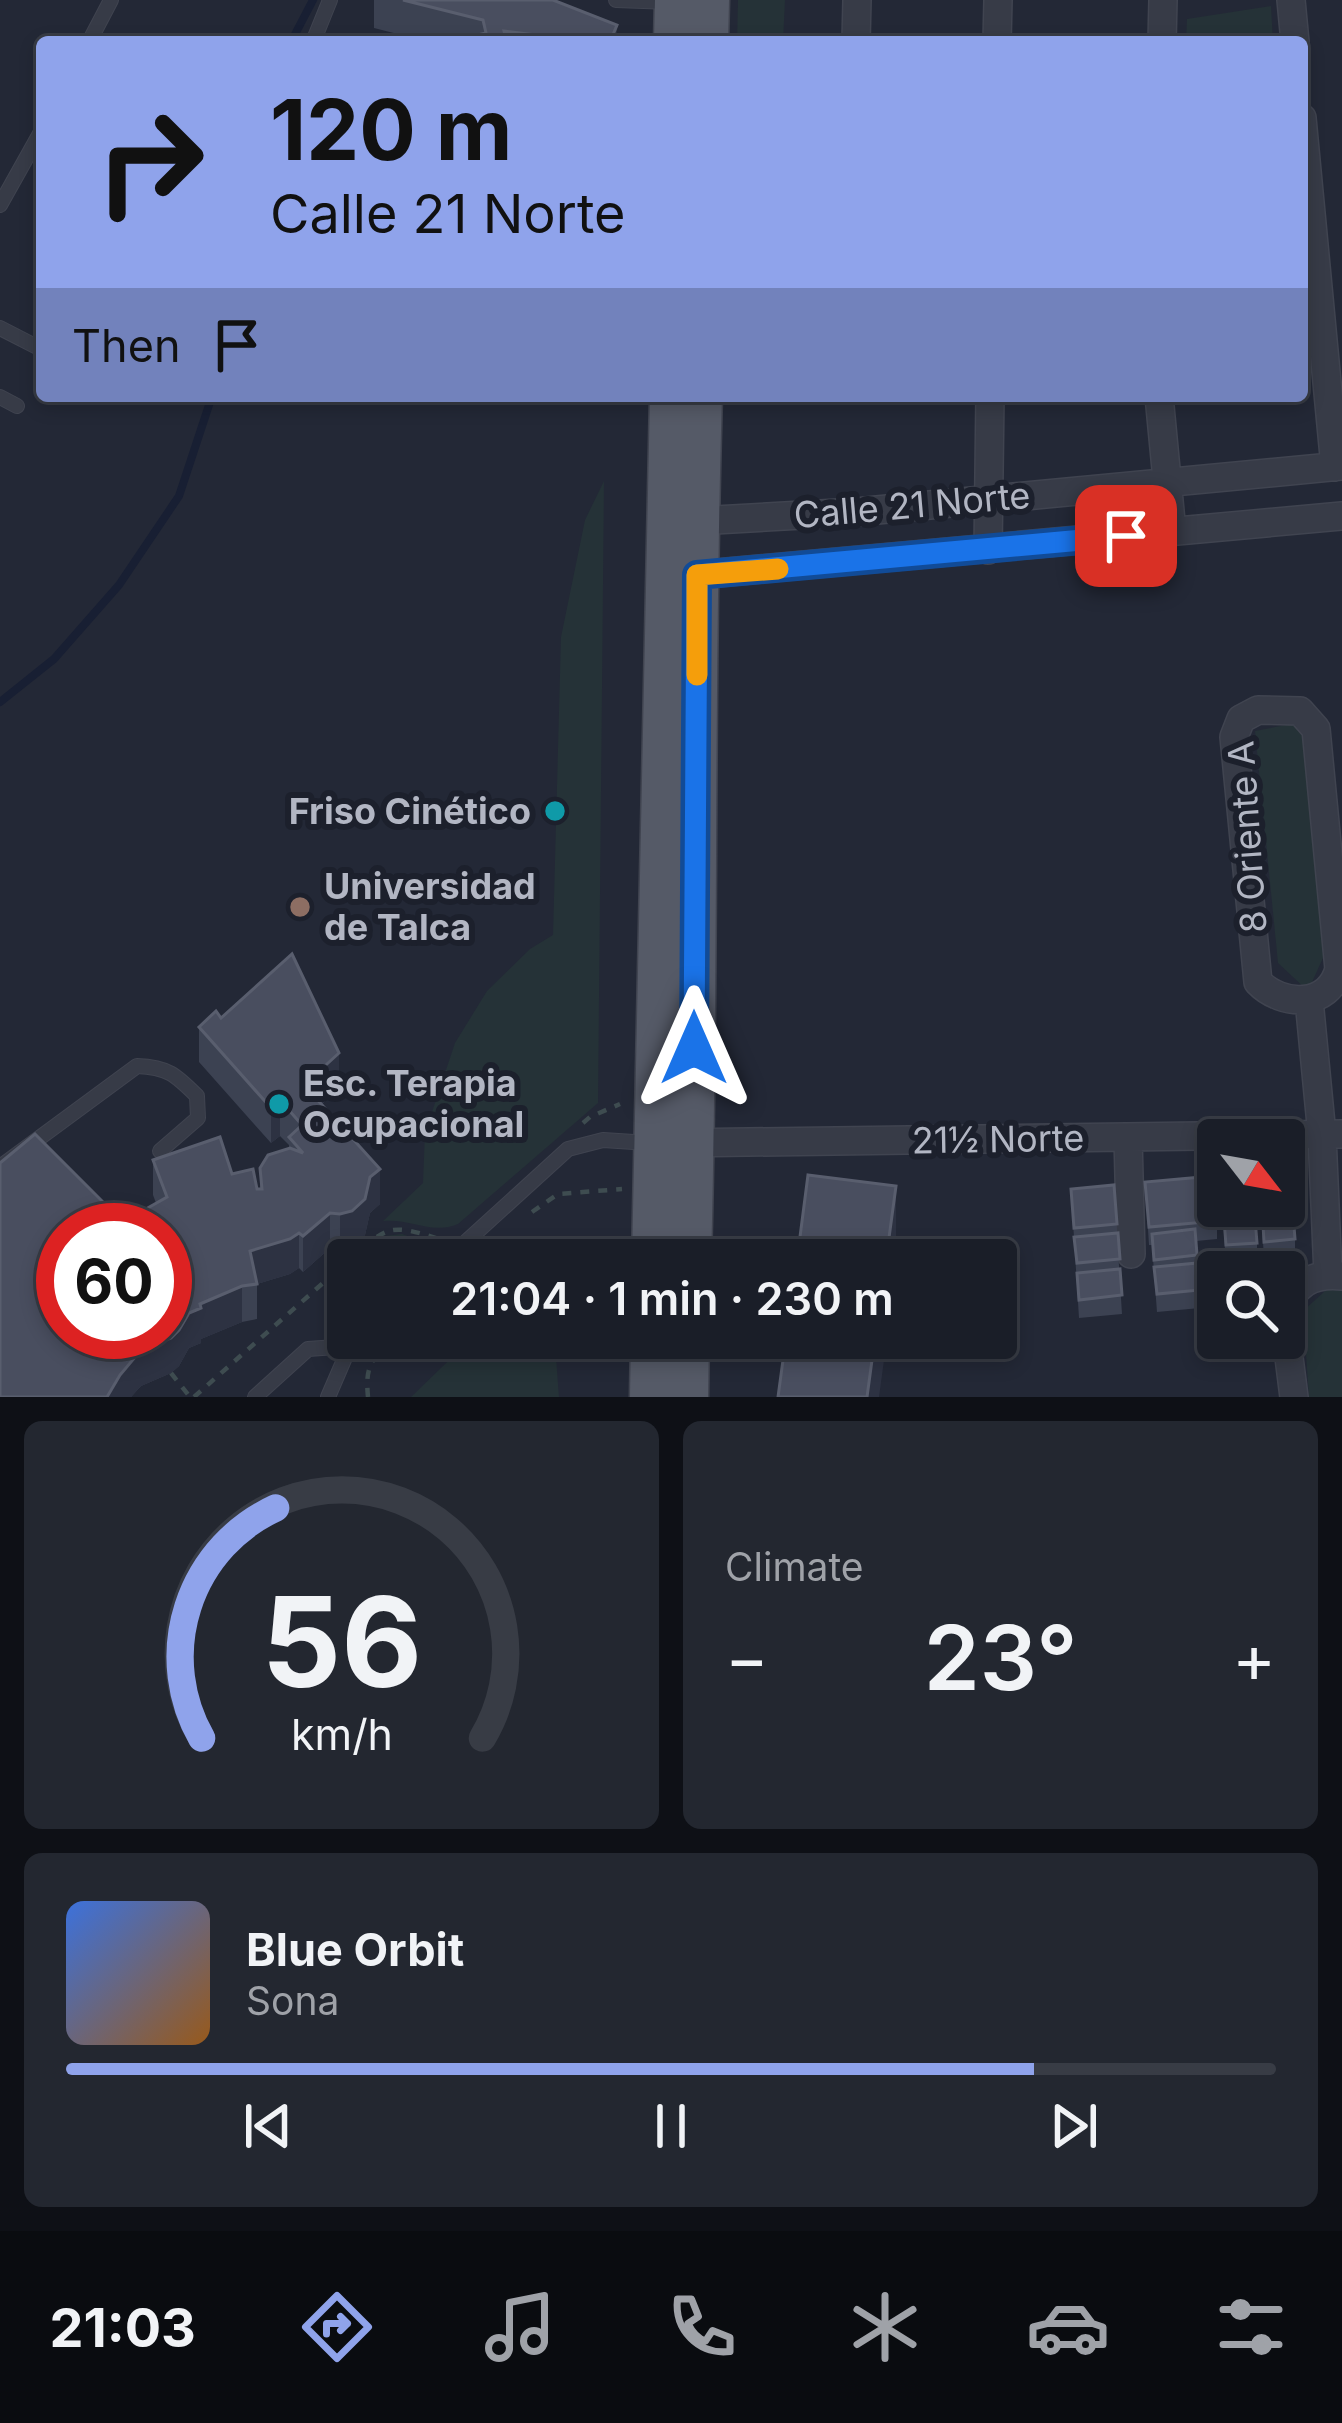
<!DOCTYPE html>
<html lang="en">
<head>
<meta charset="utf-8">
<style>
  body { margin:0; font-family:Inter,sans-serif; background:#232730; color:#f1f3f6; height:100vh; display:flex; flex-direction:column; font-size:45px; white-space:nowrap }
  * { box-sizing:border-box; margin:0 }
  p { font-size:39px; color:#9fa2a8 }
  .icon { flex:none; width:66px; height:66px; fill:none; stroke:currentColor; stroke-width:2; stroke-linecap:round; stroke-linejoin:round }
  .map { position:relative; height:1397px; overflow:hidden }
  .panel { display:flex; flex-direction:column; gap:24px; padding:24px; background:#0e1016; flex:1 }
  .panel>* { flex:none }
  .hud { position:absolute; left:36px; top:36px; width:1272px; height:366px; border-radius:12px; box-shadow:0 6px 18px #0003,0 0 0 3px #383c45; background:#8fa3eb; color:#111; overflow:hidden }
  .needle { width:78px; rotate:121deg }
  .fabs { position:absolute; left:1197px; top:1119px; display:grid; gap:24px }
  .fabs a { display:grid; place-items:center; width:108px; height:108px; border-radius:12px; background:#1a1e28; box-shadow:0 6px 18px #0003,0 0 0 3px #383c45; font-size:60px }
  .speed { position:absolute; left:36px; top:1203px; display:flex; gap:24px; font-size:60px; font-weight:700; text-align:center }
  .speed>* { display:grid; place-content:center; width:156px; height:156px; border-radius:50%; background:#1a1e28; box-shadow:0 6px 18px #0003,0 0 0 3px #383c45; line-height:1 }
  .speed .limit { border:18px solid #d22; background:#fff; color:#111 }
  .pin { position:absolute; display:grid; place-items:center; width:102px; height:102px; color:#fff; margin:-51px; border-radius:24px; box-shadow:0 6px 18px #0006 }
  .me { position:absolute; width:132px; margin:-66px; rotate:0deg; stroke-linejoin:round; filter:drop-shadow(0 0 9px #0008) }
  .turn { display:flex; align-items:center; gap:42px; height:252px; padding:0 36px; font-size:54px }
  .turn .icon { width:156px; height:156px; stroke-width:2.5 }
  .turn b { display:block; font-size:84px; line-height:102px }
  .then { display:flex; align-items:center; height:114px; padding:0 36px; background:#0003; gap:24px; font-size:45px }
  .big { font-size:90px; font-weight:600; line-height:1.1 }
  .panel .card { flex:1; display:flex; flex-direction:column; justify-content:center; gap:18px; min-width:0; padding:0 42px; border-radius:18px; background:#232730 }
  .panel .dial { align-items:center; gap:0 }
  .dial svg { height:312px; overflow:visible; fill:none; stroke:#383c45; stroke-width:7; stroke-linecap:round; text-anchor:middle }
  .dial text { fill:#f1f3f6; stroke:none }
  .song { display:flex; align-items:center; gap:36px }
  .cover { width:144px; height:144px; border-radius:18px; background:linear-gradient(135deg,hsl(220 70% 55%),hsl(30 70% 35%)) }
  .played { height:12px; border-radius:6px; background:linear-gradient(90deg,#8fa3eb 80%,#383c45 80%) }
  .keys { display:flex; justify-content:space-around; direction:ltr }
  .heat { display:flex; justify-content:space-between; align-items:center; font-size:66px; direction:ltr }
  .panel .tiles { flex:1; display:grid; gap:24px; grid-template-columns:1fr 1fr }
  .card:last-child { grid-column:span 2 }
  .trip { position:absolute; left:327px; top:1239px; width:690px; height:120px; border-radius:12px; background:#1a1e28; box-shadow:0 6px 18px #0003,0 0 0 3px #383c45; font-weight:600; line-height:120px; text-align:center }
  .dock { display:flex; height:192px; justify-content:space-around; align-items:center; background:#0a0c10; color:#9fa2a8 }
  .dock .icon { width:84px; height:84px }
  .dock .selected { color:#8fa3eb }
  .dock b { font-size:54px; color:#f1f3f6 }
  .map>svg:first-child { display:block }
</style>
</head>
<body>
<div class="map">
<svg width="1342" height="1397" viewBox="0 0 1342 1397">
  <rect width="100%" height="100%" fill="#232836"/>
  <path fill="#253237" d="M738,0H785L783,42H737Z
    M1271,6L1273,42H1186L1187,19Z
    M604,481L598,1103L458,1224C432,1235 410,1218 383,1221L423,1183L425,1133L455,1043L487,991L530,949L553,935L561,637L585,520Z
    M1301,722L1327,949L1308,991L1278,963L1255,731Z
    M402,1234L435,1246L421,1260H357L385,1236Z
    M1335,1282L1342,1288V1397H1309L1303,1311Z
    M472,1338H538L555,1344L559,1397H411Z"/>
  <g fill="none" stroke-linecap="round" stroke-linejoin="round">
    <path stroke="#181f33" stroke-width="8" d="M291,42L313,0
      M0,702L54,659L119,585L179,496L212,396"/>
    <defs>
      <path id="lane" d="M616,0L671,2
        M89,42L111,0
        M313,42L330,0
        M0,205L42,130
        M0,328L37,347
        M0,397L17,406
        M0,1167L137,1066C168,1067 176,1075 197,1096L198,1118L160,1151
        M446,1260L568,1149L603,1140L649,1143
        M255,1397L308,1349L350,1346
        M328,1397L350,1346L360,1338"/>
      <path id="street" d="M1291,0L1295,42
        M856,42L857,0
        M997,42L998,0
        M1162,42L1163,0
        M1302,118L1335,467
        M1159,396L1172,532
        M697,521L856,512L1342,466
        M988,550L990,396
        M683,576L1342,516
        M1258,710L1300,711L1316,729L1339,969C1329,1008 1282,1007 1258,982L1234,737L1241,719Z
        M1309,1000L1322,1135L1328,1275
        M1128,1137L1131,1254
        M680,1143L1342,1134
        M1284,1312C1295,1284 1311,1273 1342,1276
        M1284,1318L1294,1397"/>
      <path id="primary" d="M675,42L676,0
        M707,42L708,0
        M653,1260L671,396
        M690,1260C698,972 692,684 701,396
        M651,1397L652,1338
        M687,1397L688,1338"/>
    </defs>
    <use href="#lane" stroke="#404450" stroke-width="16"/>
    <use href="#street" stroke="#404450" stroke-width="30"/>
    <use href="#primary" stroke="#404450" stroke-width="45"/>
    <path stroke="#3e4c50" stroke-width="4.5" stroke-dasharray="9 9" stroke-linecap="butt" d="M583,1123L590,1117L620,1104
      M532,1212L558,1194L622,1189
      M349,1260C388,1226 389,1223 439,1239
      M171,1373L190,1397
      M194,1397L348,1261
      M368,1397C365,1366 371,1359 394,1338"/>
    <use href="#lane" stroke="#373b47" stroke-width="14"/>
    <use href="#street" stroke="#373b47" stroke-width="27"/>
    <use href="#primary" stroke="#555a67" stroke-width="42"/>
  </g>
  <path fill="#3c4252" d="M374,0H553L617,42H429L374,28Z
    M221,1018L339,1088L322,1104L380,1204L370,1213L365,1235L352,1246L340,1249L330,1248L303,1272L299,1268L290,1274L257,1284V1319L242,1322L201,1339V1343L189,1348L179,1366L171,1373L141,1386L131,1397H0L123,1222L156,1203L153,1195V1160L232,1174L260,1189V1168L289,1149V1145L280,1136L271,1143L199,1062V1027Z
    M1145,1182L1217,1221V1239L1196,1241L1200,1308L1157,1312L1152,1245H1149Z
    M1114,1185L1122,1314L1079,1318L1071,1189Z
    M1222,1206L1257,1243V1261L1226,1264Z
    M1261,1206H1284L1295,1239V1257L1264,1260Z"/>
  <path fill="#2d3242" d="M617,25V42H610Z
    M339,1053V1088L304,1120V1085Z
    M280,1100V1136L271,1143V1108Z
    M380,1169V1204L370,1213L365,1235L352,1246L340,1249V1214L370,1177Z
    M896,1186V1260H886Z
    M330,1213V1248L303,1272V1236Z
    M299,1233V1268L290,1274L257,1284L250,1251Z
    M242,1286V1322L201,1339V1343L189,1348L179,1366L171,1373L141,1386L131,1397H107L120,1375L141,1350L200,1304Z
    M875,1338H887L879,1397H867Z"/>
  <path fill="#494e5f" stroke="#595e6e" stroke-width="3" fill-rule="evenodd" d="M403,0H553L617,25L610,42H593L504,31L507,42H448L486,33L483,20Z
    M292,954L339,1053L304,1085L380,1169L370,1177L365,1199L352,1211L340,1214L330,1213L303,1236L299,1233L290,1239L250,1251L257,1284L242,1286L200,1304L201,1308L189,1313L179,1330L171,1338L141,1350L120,1375L107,1397H0V1163L35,1134L123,1222L167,1197L153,1160L220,1137L232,1174L253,1169L257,1189H262L260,1168L268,1155L290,1148L303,1153L289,1137L302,1125L280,1100L271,1108L199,1027L216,1011L221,1018ZM63,1230H165V1332H63Z
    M808,1175L896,1186L886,1260H797Z
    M1214,1176L1217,1221L1149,1227L1145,1182Z
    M1114,1185L1117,1224L1074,1228L1071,1189Z
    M1284,1189H1291L1295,1239L1264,1242L1262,1206H1284Z
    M1223,1206H1254L1257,1243L1226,1245Z
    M1195,1229L1197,1255L1154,1260L1152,1234Z
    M1118,1233L1120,1259L1077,1263L1074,1237Z
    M1198,1263L1200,1290L1157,1294L1154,1267Z
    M1120,1269L1122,1295L1079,1300L1077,1273Z
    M786,1338H875L867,1397H778Z"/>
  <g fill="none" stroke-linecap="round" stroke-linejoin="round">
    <defs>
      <path id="route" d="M694,1048L697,575L1126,536"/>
    </defs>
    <use href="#route" stroke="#114b97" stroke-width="30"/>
    <use href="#route" stroke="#1a73e8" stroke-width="21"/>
    <path stroke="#f59e0b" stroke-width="21" d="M697,675V575L778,569"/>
  </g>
  <g fill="#0f9aa8" stroke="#1c202c" stroke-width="4.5">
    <circle cx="555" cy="811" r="12"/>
    <circle cx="279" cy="1104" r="12"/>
  </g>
  <circle fill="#8d6e63" stroke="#1c202c" stroke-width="4.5" cx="300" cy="907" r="12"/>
  <g text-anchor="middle" stroke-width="12" stroke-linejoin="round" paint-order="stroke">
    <g font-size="36" fill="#b2b6c3" stroke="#1c202c">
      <text transform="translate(912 505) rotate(-5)" y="13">Calle 21 Norte</text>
      <text transform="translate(1247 837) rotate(-94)" y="13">8 Oriente A</text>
      <text transform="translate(998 1139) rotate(-1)" y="13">21½ Norte</text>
    </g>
    <g font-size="36" font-weight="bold" fill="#b2b6c3" stroke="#1c202c" text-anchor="start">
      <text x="531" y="824" text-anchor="end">Friso Cinético</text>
      <text x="324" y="899">Universidad<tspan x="324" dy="41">de Talca</tspan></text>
      <text x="303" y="1096">Esc. Terapia<tspan x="303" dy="41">Ocupacional</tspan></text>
    </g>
  </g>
</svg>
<div class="fabs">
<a><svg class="needle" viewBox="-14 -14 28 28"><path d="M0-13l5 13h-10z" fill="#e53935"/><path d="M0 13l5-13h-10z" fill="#9fa2a8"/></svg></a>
<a><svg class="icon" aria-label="search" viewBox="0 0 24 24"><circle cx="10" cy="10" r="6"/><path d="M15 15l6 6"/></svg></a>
</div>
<div class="speed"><div class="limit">60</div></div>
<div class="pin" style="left:1126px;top:536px;background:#d93025"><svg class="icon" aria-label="arrive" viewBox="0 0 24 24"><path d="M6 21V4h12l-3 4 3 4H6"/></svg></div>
<svg class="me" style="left:694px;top:1048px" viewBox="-20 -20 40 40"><path d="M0-17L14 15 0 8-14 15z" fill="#1a73e8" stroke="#fff" stroke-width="4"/></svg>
<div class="trip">21:04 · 1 min · 230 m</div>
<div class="hud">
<div class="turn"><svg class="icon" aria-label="right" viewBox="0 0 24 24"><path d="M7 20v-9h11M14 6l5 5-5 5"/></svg><div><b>120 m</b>Calle 21 Norte</div></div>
<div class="then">Then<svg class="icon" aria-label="arrive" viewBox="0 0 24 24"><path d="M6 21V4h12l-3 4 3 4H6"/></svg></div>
</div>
</div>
<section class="panel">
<div class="tiles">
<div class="card dial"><svg viewBox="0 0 100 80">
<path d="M14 69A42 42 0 1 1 86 69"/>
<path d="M14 69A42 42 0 0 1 33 10" stroke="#8fa3eb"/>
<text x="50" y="56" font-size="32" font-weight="700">56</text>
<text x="50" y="72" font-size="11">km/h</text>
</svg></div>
<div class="card"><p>Climate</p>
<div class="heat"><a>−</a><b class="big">23°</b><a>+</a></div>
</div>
<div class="card">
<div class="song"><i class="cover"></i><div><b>Blue Orbit</b><p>Sona</p></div></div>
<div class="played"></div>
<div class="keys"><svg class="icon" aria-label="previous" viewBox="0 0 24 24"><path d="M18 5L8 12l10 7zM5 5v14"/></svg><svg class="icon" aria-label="pause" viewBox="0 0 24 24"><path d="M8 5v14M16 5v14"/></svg><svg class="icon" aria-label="next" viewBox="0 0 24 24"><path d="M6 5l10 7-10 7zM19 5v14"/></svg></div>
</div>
</div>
</section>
<nav class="dock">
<b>21:03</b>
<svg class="icon selected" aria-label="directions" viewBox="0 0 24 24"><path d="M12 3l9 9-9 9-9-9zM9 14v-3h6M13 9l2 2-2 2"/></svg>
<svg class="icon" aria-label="music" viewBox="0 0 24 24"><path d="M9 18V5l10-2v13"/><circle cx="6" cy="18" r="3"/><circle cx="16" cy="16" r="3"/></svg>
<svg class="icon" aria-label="phone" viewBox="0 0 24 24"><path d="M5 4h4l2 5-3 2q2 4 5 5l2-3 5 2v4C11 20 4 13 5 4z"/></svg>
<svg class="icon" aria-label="climate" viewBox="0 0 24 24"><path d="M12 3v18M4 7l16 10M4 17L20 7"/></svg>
<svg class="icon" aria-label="car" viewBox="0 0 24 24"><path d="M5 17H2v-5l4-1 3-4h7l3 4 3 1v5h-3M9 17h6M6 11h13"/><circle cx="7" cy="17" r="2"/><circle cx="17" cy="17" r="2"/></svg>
<svg class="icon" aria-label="filters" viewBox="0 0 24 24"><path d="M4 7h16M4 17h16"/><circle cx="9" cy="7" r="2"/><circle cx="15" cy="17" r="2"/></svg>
</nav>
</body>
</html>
